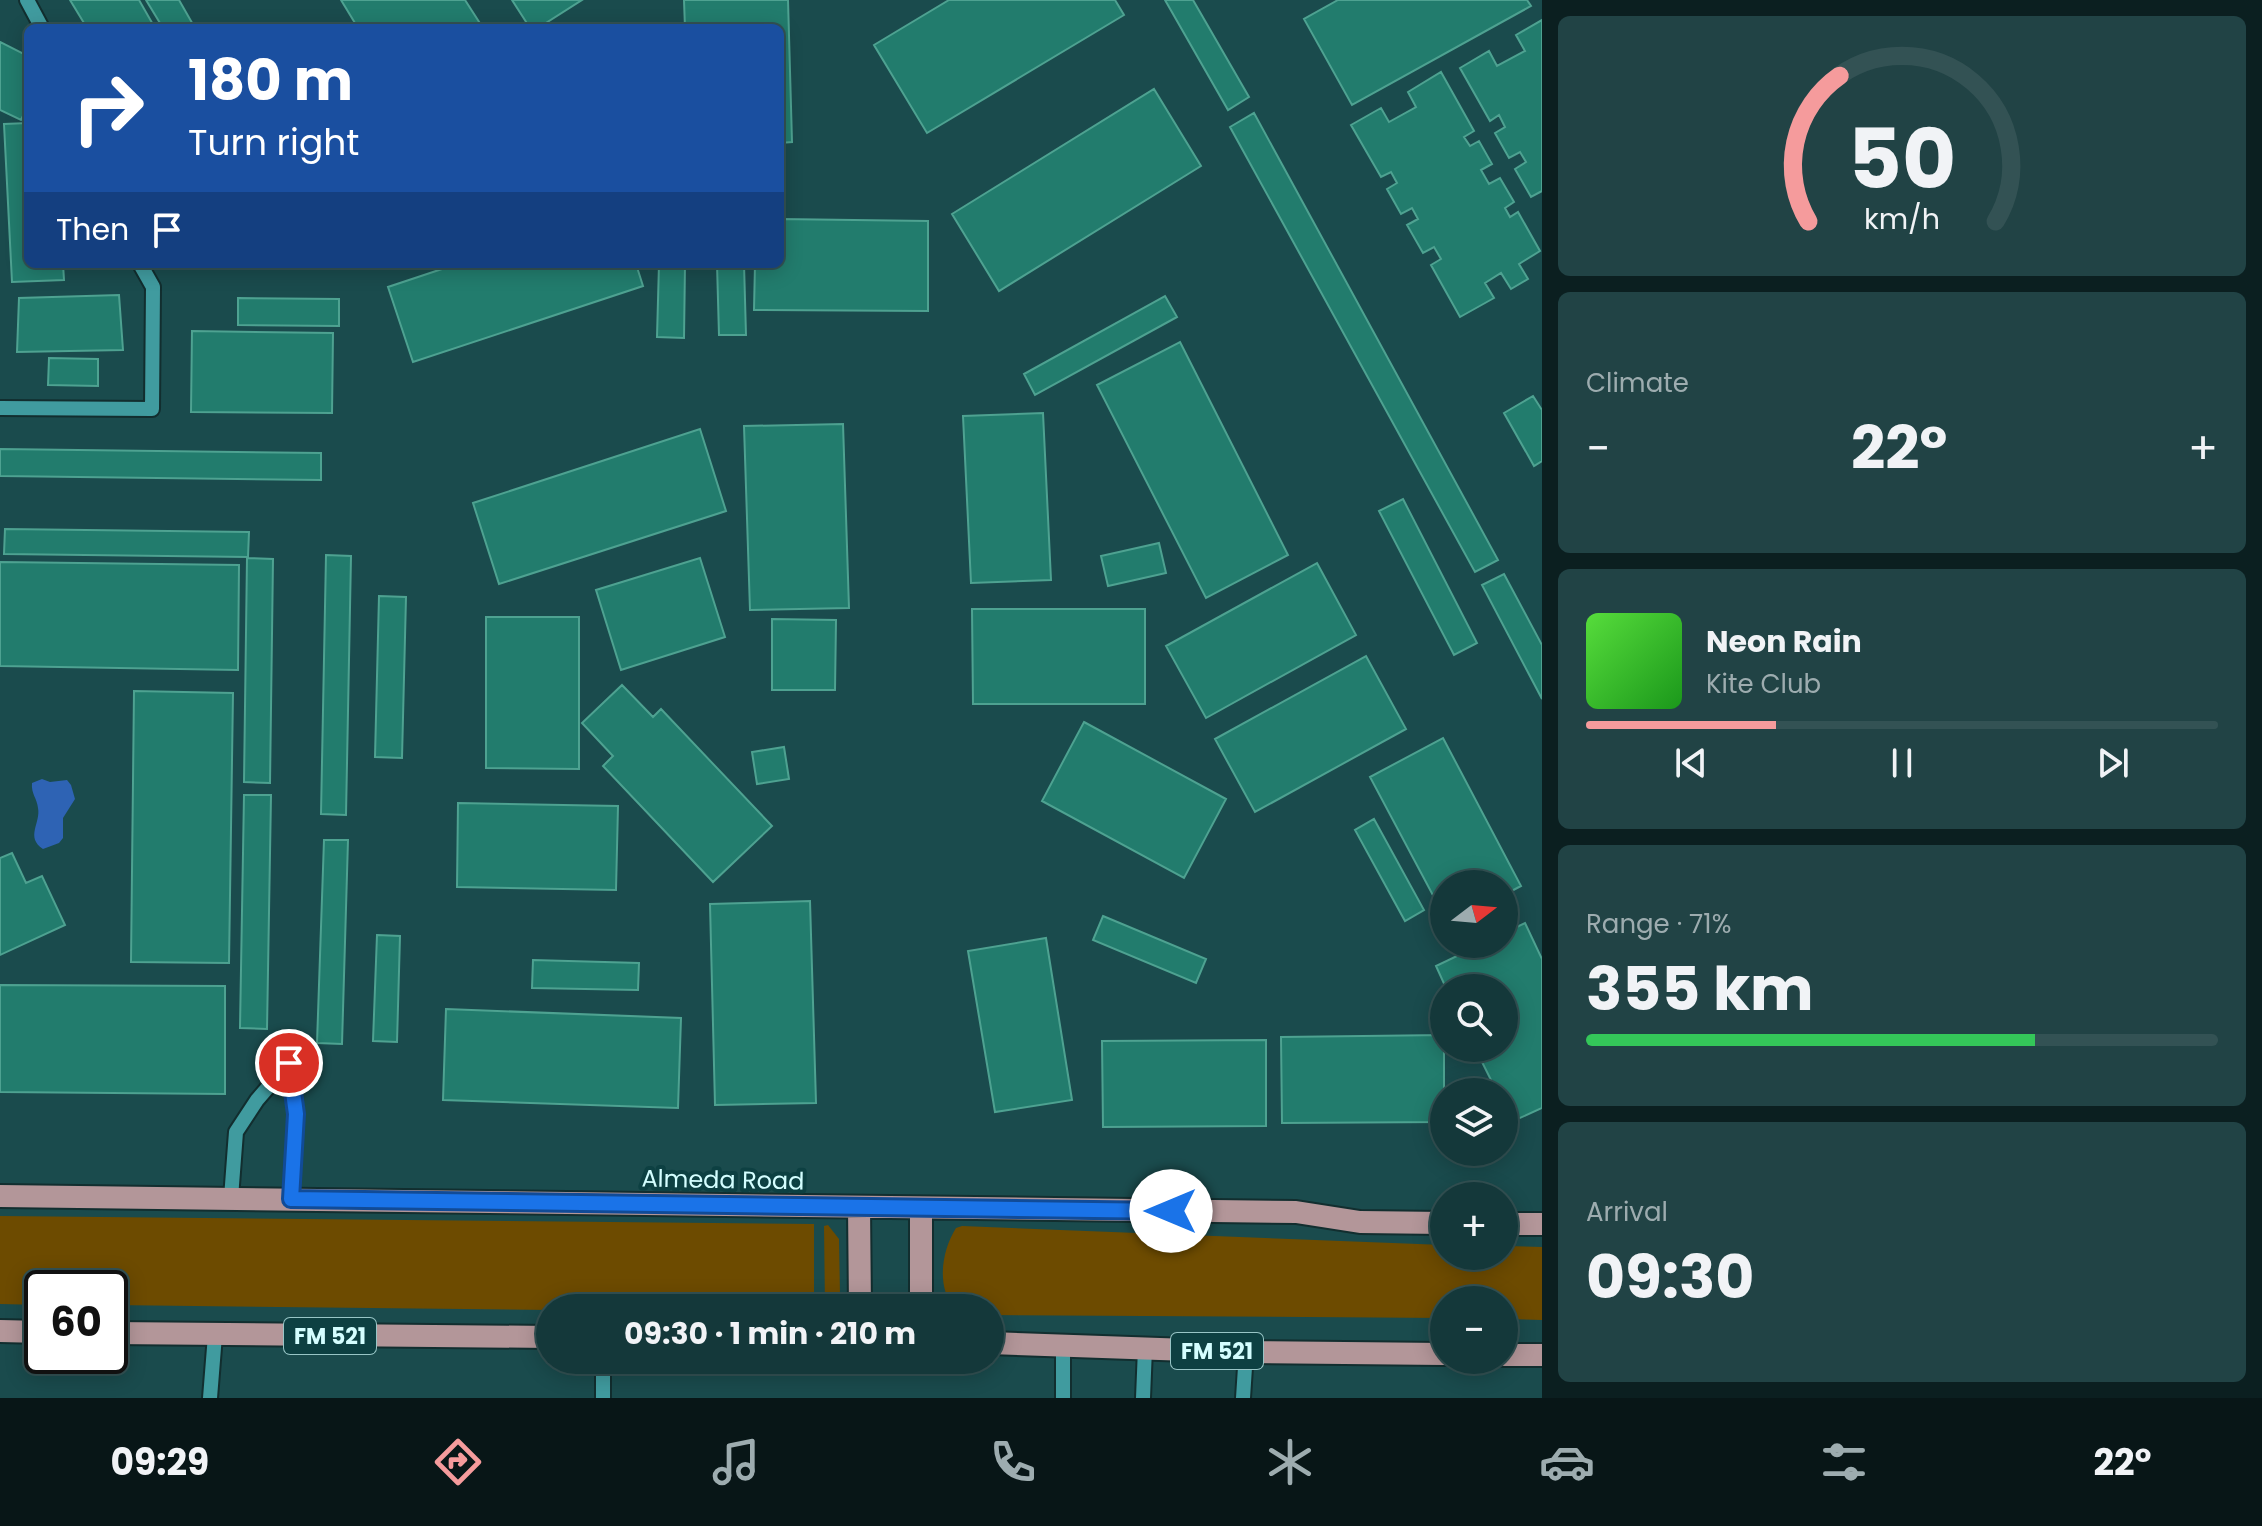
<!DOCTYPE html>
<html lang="en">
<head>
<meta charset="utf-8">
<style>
  body { margin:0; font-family:Poppins,sans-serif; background:#214345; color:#f1f3f6; height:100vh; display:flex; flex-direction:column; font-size:30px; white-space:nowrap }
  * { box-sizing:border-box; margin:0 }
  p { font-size:26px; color:#9dacaf }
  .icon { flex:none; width:44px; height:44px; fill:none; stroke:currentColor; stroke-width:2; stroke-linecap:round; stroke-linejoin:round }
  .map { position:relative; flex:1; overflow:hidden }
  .sheet { display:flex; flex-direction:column; gap:16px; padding:16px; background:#0b1f20; width:720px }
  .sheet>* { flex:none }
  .banner { position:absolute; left:24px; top:24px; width:760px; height:244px; border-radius:12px; box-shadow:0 4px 20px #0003,0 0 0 2px #335254; background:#1a4fa0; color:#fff; overflow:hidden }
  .needle { width:52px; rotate:74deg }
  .buttons { position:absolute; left:1430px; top:870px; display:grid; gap:16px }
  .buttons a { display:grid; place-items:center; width:88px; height:88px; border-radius:50%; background:#14383a; box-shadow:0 4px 20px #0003,0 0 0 2px #335254; font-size:40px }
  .speed { position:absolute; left:24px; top:1270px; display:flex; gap:16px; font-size:40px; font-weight:700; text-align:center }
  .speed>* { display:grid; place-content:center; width:104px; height:104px; border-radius:50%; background:#14383a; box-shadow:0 4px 20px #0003,0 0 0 2px #335254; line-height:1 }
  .speed .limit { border:4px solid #111; border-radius:12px; background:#fff; color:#111 }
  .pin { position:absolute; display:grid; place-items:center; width:68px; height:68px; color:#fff; margin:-34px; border:4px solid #fff; border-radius:50%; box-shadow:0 2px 8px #0007 }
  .me { position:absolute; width:88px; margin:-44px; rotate:270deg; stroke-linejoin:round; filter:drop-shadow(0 0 6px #0008) }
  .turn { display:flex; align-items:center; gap:28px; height:168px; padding:0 32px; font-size:36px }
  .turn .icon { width:104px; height:104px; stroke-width:2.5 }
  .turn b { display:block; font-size:56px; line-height:68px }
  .then { display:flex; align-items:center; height:76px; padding:0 32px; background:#0003; gap:16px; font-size:30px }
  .big { font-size:60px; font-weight:700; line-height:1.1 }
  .sheet .widget { flex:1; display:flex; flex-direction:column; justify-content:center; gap:12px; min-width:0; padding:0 28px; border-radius:12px; background:#214345 }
  .sheet .dial { align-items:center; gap:0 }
  .dial svg { height:208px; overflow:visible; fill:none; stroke:#335254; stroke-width:7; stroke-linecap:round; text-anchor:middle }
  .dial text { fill:#f1f3f6; stroke:none }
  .song { display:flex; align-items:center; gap:24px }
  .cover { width:96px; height:96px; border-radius:12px; background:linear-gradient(135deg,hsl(110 70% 55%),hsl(120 70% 35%)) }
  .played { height:8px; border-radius:4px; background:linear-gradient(90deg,#f59b9c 30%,#335254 30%) }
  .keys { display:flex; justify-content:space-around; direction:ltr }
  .heat { display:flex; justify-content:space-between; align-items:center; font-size:44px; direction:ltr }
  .charge { height:12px; border-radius:6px; background:linear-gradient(90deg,#34c759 71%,#335254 0) }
  .trip { position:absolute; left:536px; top:1294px; width:468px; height:80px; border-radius:40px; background:#14383a; box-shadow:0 4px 20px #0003,0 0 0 2px #335254; font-weight:700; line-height:80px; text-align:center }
  .tabs { display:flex; height:128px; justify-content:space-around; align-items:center; background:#081617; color:#9dacaf }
  .tabs .icon { width:56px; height:56px }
  .tabs .current { color:#f59b9c }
  .tabs b { font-size:36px; color:#f1f3f6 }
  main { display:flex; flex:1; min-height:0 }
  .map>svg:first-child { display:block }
</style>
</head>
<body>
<main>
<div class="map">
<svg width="1542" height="1398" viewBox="0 0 1542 1398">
  <rect width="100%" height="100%" fill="#1a4b4d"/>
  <path fill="#6d4b00" d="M0,1216L814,1224V1308L550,1310L110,1305V1288H42V1305L0,1304Z
    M828,1225L839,1239L840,1295L828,1308H825L824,1226Z
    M962,1226L1444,1245V1256H1504V1246L1542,1247V1320L1504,1319V1300H1444V1318L990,1315V1308H954C936,1286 942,1250 956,1228Z"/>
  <path fill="#2e63b4" d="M42,779L50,782L67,780L71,785L75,799L63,818V838L59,843L43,849C25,837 41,823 38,808C37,798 31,794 32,783Z"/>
  <path fill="#227c6d" stroke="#4ea291" stroke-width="2" d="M70,0H139L155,28H87Z
    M146,0H179L195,28H163Z
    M341,0H465L483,28H358Z
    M512,0H582L538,28H530Z
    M684,0H788L792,142L780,143V28H685Z
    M949,0H1115L1124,15L927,133L874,45Z
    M1165,0H1193L1249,97L1228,110Z
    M1338,0H1527L1531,6L1352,105L1304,19Z
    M1542,20V191L1531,197L1515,169L1526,162L1520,152L1509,158L1495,133L1505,127L1499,115L1490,121L1460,68L1489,51L1497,66L1525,51L1516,35Z
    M0,42L28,56V105L21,120L0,110Z
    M1441,72L1474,131L1464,137L1470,146L1479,141L1492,164L1481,170L1489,184L1500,178L1514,202L1505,208L1510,217L1518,212L1540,251L1519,264L1528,279L1511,289L1501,273L1485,283L1494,298L1460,317L1431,265L1441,259L1434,247L1423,253L1407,225L1418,219L1412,208L1401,214L1387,189L1397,183L1391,172L1381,177L1351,125L1381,108L1389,122L1416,107L1408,92Z
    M1154,89L1201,166L999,291L952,214Z
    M1254,113L1498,560L1475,572L1230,127Z
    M28,123V264H63L64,280L12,282L4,124Z
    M780,219L928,221V311L754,310L755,264H780Z
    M457,264H636L643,286L413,362L388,287Z
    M659,264H685L684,338L657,337Z
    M717,264H744L746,335H719Z
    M119,295L123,350L17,352L19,298Z
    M1165,296L1177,317L1035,395L1024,374Z
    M238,298L339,299V326L238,325Z
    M192,331L333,333L332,413L191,412Z
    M1180,342L1288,555L1206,598L1097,385Z
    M49,358L98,359V386L48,385Z
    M1533,396L1542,410V461L1534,466L1504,413Z
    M1043,413L1051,580L971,583L963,416Z
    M843,424L849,608L750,610L744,426Z
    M700,429L726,511L499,584L473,503Z
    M0,449L321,453V480L0,476Z
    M1403,499L1477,643L1454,655L1379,511Z
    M5,529L249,532L248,557L4,554Z
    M1159,543L1166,573L1108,586L1101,556Z
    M326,555L351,556L346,815L321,814Z
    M247,558L273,559L270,783L244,782Z
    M700,558L725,637L621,670L596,590Z
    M0,562L239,565L238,670L0,666Z
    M1317,563L1356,635L1206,718L1166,646Z
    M1504,574L1542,645V699L1482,585Z
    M379,596L406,597L402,758L375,757Z
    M972,609H1145V704H973Z
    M486,617H579V769L486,768Z
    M772,619L836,620L835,690H772Z
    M1366,656L1406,729L1255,812L1215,739Z
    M622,685L653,717L661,709L772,826L713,882L603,766L613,756L582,723Z
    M134,691L233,693L229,963L131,962Z
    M1084,722L1226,799L1184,878L1042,801Z
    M1443,738L1521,886L1504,895V884H1444V916L1370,777Z
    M784,747L789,779L757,784L752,752Z
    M244,795H271L267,1029L240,1028Z
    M458,803L618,806L616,890L457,887Z
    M1374,819L1424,910L1405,921L1355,830Z
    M324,840H348L342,1044L317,1043Z
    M12,853L26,883L42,876L65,925L0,955V858Z
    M810,901L816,1103L715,1105L710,904Z
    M1103,916L1206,959L1196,983L1093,940Z
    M1525,923L1542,959V1108L1511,1122L1504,1107V1092H1497L1475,1048H1504V988H1446L1436,966L1482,944H1504V933Z
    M377,935L400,936L397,1042L373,1041Z
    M1046,938L1072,1100L995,1112L968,951Z
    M533,960L639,963L638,990L532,988Z
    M0,985L225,986V1094L0,1092Z
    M446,1009L681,1018L678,1108L443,1100Z
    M1444,1035V1122L1282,1123L1281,1037Z
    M1266,1040V1126L1103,1127L1102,1041Z"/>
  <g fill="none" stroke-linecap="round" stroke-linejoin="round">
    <defs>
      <path id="service" d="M27,0L42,28
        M0,408L152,409L153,287L140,264
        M231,1198L236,1132L257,1100L289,1063L296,1114L291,1199
        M1063,1346V1398
        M603,1360V1398
        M210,1398L215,1335
        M1143,1398L1145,1348
        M1243,1398L1246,1352"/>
      <path id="primary" d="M0,1196L1296,1212L1360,1222L1444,1223
        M859,1207L860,1308
        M921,1208V1308
        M1504,1224H1542
        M0,1331L42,1332
        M110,1333L550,1337
        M990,1343L1246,1352L1444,1354
        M1504,1355H1542"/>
    </defs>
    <use href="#service" stroke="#122e2f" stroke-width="18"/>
    <use href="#primary" stroke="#122e2f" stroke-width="26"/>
    <use href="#service" stroke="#409b9f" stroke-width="14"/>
    <use href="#primary" stroke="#b39699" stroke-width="22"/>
  </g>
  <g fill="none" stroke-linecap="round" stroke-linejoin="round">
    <defs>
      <path id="route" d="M289,1063L296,1114L291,1199L1171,1211"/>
    </defs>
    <use href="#route" stroke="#114b97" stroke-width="20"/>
    <use href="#route" stroke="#1a73e8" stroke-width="14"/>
  </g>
  <g text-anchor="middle" stroke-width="8" stroke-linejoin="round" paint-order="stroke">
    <g fill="#0d4042" stroke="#98c5c6" stroke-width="2">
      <rect x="284" y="1318" width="92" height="36" rx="6"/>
      <rect x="1171" y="1333" width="92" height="36" rx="6"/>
    </g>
    <g font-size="22" font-weight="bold" fill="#d4feff">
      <text x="330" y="1344">FM 521</text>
      <text x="1217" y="1359">FM 521</text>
    </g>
    <g font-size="24" fill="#d4feff" stroke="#0d4042">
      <text transform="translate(723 1180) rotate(1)" y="8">Almeda Road</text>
    </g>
  </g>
</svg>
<div class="buttons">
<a><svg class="needle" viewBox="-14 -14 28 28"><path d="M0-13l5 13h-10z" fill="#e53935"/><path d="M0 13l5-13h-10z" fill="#9dacaf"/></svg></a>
<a><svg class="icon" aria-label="search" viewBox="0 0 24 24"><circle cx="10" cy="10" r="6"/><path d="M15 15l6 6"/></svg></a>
<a><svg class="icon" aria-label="layers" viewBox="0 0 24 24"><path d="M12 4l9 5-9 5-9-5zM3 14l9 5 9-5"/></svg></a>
<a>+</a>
<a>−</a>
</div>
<div class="speed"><div class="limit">60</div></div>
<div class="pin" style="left:289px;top:1063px;background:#d93025"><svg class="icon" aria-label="arrive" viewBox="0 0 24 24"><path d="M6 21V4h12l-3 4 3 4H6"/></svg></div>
<svg class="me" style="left:1171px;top:1211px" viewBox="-20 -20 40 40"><circle r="19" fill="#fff"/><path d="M0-13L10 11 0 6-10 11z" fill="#1a73e8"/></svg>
<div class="trip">09:30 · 1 min · 210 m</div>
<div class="banner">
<div class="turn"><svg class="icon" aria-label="right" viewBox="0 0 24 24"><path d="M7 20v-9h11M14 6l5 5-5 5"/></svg><div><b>180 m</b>Turn right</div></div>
<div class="then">Then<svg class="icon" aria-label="arrive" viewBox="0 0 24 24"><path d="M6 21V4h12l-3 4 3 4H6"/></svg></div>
</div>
</div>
<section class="sheet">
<div class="widget dial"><svg viewBox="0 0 100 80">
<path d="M14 69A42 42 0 1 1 86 69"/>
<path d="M14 69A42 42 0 0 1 26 13" stroke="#f59b9c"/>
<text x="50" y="56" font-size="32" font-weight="700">50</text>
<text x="50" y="72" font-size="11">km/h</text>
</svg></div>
<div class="widget"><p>Climate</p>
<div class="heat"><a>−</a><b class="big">22°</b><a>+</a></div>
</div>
<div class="widget">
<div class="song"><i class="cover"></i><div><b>Neon Rain</b><p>Kite Club</p></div></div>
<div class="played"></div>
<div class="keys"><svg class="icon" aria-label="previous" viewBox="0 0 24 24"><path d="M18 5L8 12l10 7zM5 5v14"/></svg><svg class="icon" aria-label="pause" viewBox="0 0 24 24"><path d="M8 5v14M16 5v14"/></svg><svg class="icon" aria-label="next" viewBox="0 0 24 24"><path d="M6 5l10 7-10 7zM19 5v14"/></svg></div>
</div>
<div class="widget"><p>Range · 71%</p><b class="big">355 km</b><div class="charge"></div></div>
<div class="widget"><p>Arrival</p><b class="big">09:30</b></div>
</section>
</main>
<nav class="tabs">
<b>09:29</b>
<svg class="icon current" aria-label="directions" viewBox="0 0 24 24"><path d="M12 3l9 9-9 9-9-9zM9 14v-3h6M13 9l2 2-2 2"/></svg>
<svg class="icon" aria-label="music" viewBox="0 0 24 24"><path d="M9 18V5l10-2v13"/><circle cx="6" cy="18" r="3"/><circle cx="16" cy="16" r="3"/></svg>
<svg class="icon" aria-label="phone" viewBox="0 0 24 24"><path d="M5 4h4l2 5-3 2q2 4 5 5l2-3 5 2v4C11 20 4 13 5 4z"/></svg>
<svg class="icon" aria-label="climate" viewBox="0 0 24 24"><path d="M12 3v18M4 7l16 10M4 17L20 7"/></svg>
<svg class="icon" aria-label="car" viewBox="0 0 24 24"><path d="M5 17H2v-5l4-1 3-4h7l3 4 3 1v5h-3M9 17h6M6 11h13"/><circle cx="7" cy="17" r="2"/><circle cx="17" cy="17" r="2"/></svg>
<svg class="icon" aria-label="filters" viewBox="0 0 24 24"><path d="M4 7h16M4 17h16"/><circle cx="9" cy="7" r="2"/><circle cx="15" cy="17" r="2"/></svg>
<b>22°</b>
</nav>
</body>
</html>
